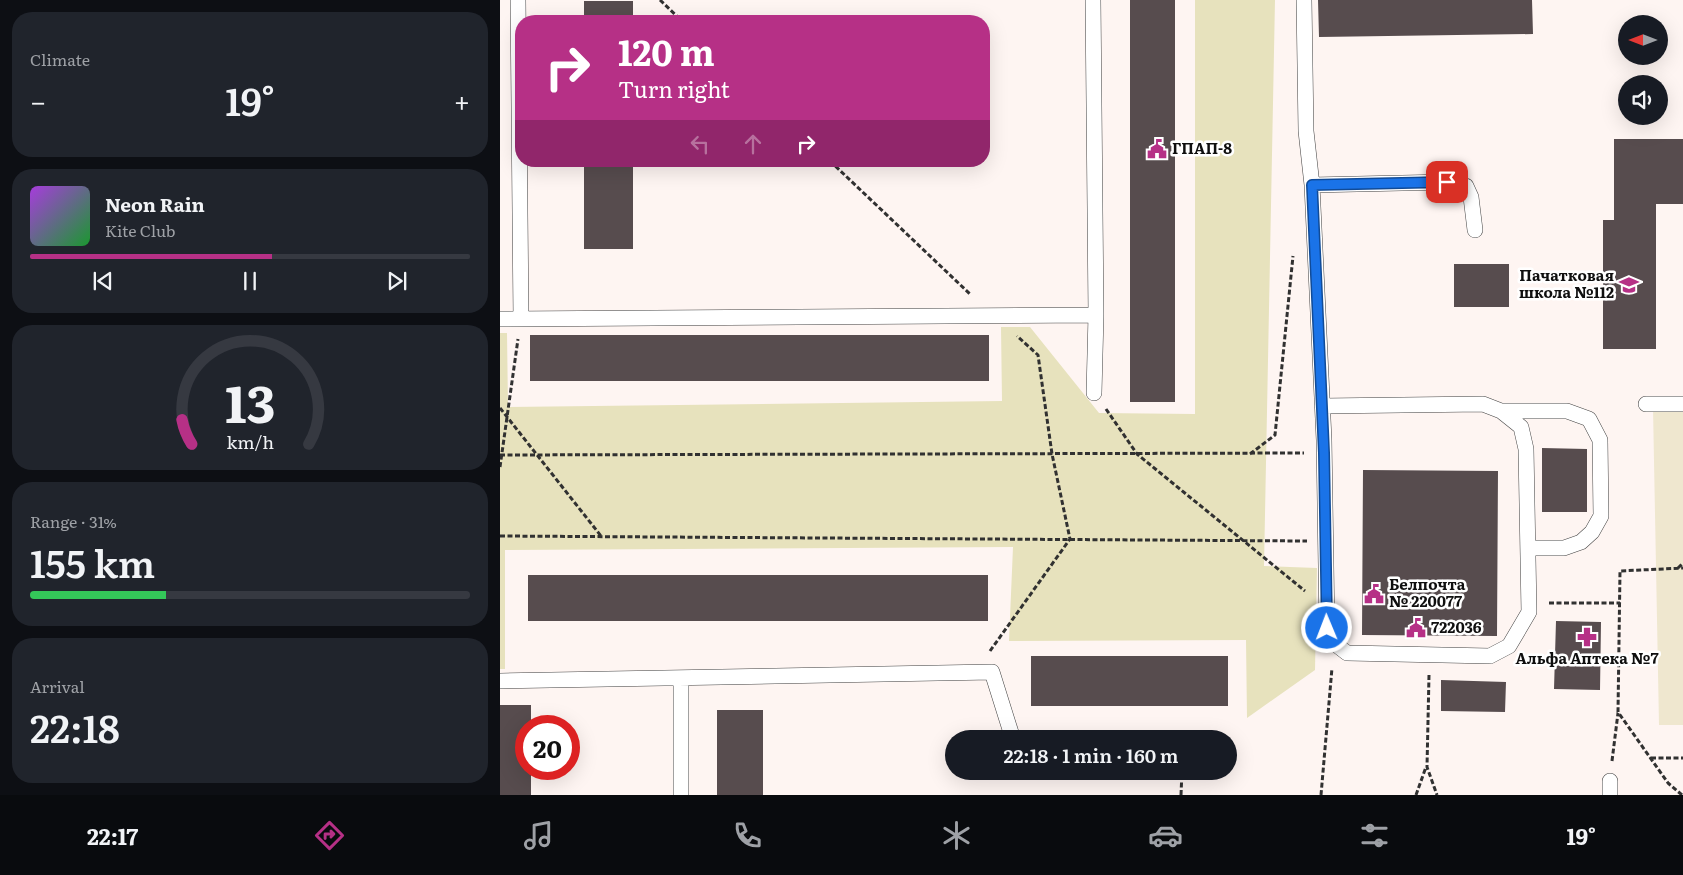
<!DOCTYPE html>
<html lang="en">
<head>
<meta charset="utf-8">
<style>
  body { margin:0; font-family:Literata,serif; background:#20242c; color:#f1f3f6; height:100vh; display:flex; flex-direction:column; font-size:19px; white-space:nowrap }
  * { box-sizing:border-box; margin:0 }
  p { font-size:16px; color:#9ea1a6 }
  .icon { flex:none; width:28px; height:28px; fill:none; stroke:currentColor; stroke-width:2; stroke-linecap:round; stroke-linejoin:round }
  .map { position:relative; flex:1; overflow:hidden }
  .drawer { display:flex; flex-direction:column; gap:12px; padding:12px; background:#0d0f14; width:500px }
  .drawer>* { flex:none }
  .banner { position:absolute; left:15px; top:15px; width:475px; height:152px; border-radius:20px; box-shadow:0 5px 20px #0002; background:#b63086; color:#fff; overflow:hidden }
  .needle { width:32px; rotate:270deg }
  .buttons { position:absolute; left:1118px; top:15px; display:grid; gap:10px }
  .buttons a { display:grid; place-items:center; width:50px; height:50px; border-radius:50%; background:#171b24; box-shadow:0 5px 20px #0002; font-size:25px }
  .speed { position:absolute; left:15px; top:715px; display:flex; gap:10px; font-size:25px; font-weight:700; text-align:center }
  .speed>* { display:grid; place-content:center; width:65px; height:65px; border-radius:50%; background:#171b24; box-shadow:0 5px 20px #0002; line-height:1 }
  .speed .limit { border:8px solid #d22; background:#fff; color:#111 }
  .pin { position:absolute; display:grid; place-items:center; width:42px; height:42px; color:#fff; margin:-21px; border-radius:10px; box-shadow:0 2px 8px #0006 }
  .me { position:absolute; width:55px; margin:-28px; rotate:359deg; stroke-linejoin:round; filter:drop-shadow(0 0 4px #0008) }
  .turn { display:flex; align-items:center; gap:18px; height:105px; padding:0 20px; font-size:22px }
  .turn .icon { width:65px; height:65px; stroke-width:2.5 }
  .turn b { display:block; font-size:35px; line-height:42px }
  .lanes { display:flex; align-items:center; height:48px; padding:0 20px; background:#0003; justify-content:center; gap:25px; direction:ltr }
  .lanes .off { opacity:.35 }
  .big { font-size:38px; font-weight:600; line-height:1.1 }
  .drawer .card { flex:1; display:flex; flex-direction:column; justify-content:center; gap:8px; min-width:0; padding:0 18px; border-radius:20px; background:#20242c }
  .drawer .dial { align-items:center; gap:0 }
  .dial svg { height:130px; overflow:visible; fill:none; stroke:#363941; stroke-width:7; stroke-linecap:round; text-anchor:middle }
  .dial text { fill:#f1f3f6; stroke:none }
  .song { display:flex; align-items:center; gap:15px }
  .cover { width:60px; height:60px; border-radius:8px; background:linear-gradient(135deg,hsl(280 70% 55%),hsl(130 70% 35%)) }
  .played { height:5px; border-radius:2px; background:linear-gradient(90deg,#b63086 55%,#363941 55%) }
  .keys { display:flex; justify-content:space-around; direction:ltr }
  .heat { display:flex; justify-content:space-between; align-items:center; font-size:28px; direction:ltr }
  .charge { height:8px; border-radius:4px; background:linear-gradient(90deg,#34c759 31%,#363941 0) }
  .trip { position:absolute; left:445px; top:730px; width:292px; height:50px; border-radius:25px; background:#171b24; box-shadow:0 5px 20px #0002; font-weight:600; line-height:50px; text-align:center }
  .tab-bar { display:flex; height:80px; justify-content:space-around; align-items:center; background:#090b0e; color:#9ea1a6 }
  .tab-bar .icon { width:35px; height:35px }
  .tab-bar .current { color:#b63086 }
  .tab-bar b { font-size:22px; color:#f1f3f6 }
  main { display:flex; flex:1; min-height:0 }
  .map>svg:first-child { display:block }
</style>
</head>
<body>
<main>
<section class="drawer">
<div class="card"><p>Climate</p>
<div class="heat"><a>−</a><b class="big">19°</b><a>+</a></div>
</div>
<div class="card">
<div class="song"><i class="cover"></i><div><b>Neon Rain</b><p>Kite Club</p></div></div>
<div class="played"></div>
<div class="keys"><svg class="icon" aria-label="previous" viewBox="0 0 24 24"><path d="M18 5L8 12l10 7zM5 5v14"/></svg><svg class="icon" aria-label="pause" viewBox="0 0 24 24"><path d="M8 5v14M16 5v14"/></svg><svg class="icon" aria-label="next" viewBox="0 0 24 24"><path d="M6 5l10 7-10 7zM19 5v14"/></svg></div>
</div>
<div class="card dial"><svg viewBox="0 0 100 80">
<path d="M14 69A42 42 0 1 1 86 69"/>
<path d="M14 69A42 42 0 0 1 8 54" stroke="#b63086"/>
<text x="50" y="56" font-size="32" font-weight="700">13</text>
<text x="50" y="72" font-size="11">km/h</text>
</svg></div>
<div class="card"><p>Range · 31%</p><b class="big">155 km</b><div class="charge"></div></div>
<div class="card"><p>Arrival</p><b class="big">22:18</b></div>
</section>
<div class="map">
<svg width="1183" height="795" viewBox="0 0 1183 795">
  <rect width="100%" height="100%" fill="#fef5f2"/>
  <path fill="#e7e2bd" d="M695,0H775L764,566L817,568L815,670L747,718L746,640L509,641L513,547L5,550V669H0V333H7L8,407L502,401L501,327H530L599,413L695,414Z"/>
  <path fill="#efe7cf" d="M1153,408H1183V725H1159Z"/>
  <path fill="#574c4e" d="M630,0H675V402H630Z
    M818,0H1032L1033,34L819,37Z
    M84,1H133V21H84Z
    M1114,139H1183V204H1156V349H1103V220H1114Z
    M84,161H133V249H84Z
    M954,264H1009V307H954Z
    M30,335H489V381H30Z
    M1042,448L1087,449V512H1042Z
    M863,470L998,471L997,636L862,635Z
    M28,575H488V621H28Z
    M1056,621L1101,622L1100,690L1054,689Z
    M531,656H728V706H531Z
    M941,680L1006,682L1005,712L941,711Z
    M0,705H31V726H26V769H31V795H0Z
    M217,710H263V795H217Z"/>
  <g fill="none" stroke-linecap="round" stroke-linejoin="round">
    <defs>
      <path id="lane" d="M18,0L21,319
        M593,0L596,315L594,393
        M804,0L806,131L812,185L824,440L827,628L834,643L847,653L990,656L1009,646L1029,612L1026,449L1021,427L1001,411L983,404L822,406
        M812,185L947,182L966,186L971,197L975,230
        M0,319L596,315
        M1146,404H1183
        M1001,411H1067L1089,419L1100,440L1101,516L1092,532L1081,542L1064,548H1028
        M0,681L492,672L513,739
        M181,795V678
        M1110,795V781"/>
    </defs>
    <use href="#lane" stroke="#424242" stroke-width="16"/>
    <path stroke="#313131" stroke-width="3" stroke-dasharray="5 2.5" stroke-linecap="butt" d="M160,0L182,21
      M330,161L471,295
      M0,408L101,536
      M606,409L637,454L805,591
      M750,454L775,435L793,256
      M0,455L804,453
      M0,467L18,339
      M0,536L807,541
      M1178,568L1183,563
      M1049,603H1120
      M490,651L570,539L552,454L538,355L517,336
      M929,675L927,767L937,795
      M1151,758H1183
      M1112,761L1118,713
      M681,795L682,771
      M821,795L832,668
      M916,795L926,767
      M1182,795L1168,783L1118,712L1120,571L1183,568"/>
    <use href="#lane" stroke="#fff" stroke-width="15"/>
  </g>
  <g fill="none" stroke-linecap="round" stroke-linejoin="round">
    <defs>
      <path id="route" d="M827,628L824,453L812,185L947,182"/>
    </defs>
    <use href="#route" stroke="#114b97" stroke-width="12"/>
    <use href="#route" stroke="#1a73e8" stroke-width="9"/>
  </g>
  <defs>
    <symbol id="civic-bare" viewBox="-9 -9 18 18"><path d="M-.6-6.5H3V-4.5H.6V-3L4-1V1h2V6H-6V1h2V-1L-.6-3ZM-1.2 2.5V6h2.4V2.5Z" fill="#b63086" stroke="#fff" stroke-width="2.5" paint-order="stroke"/></symbol>
    <symbol id="school-bare" viewBox="-9 -9 18 18"><path d="M0-5L7-2L0 1L-7-2ZM-4 1L0 2.5L4 1V4Q0 6-4 4Z" fill="#b63086" stroke="#fff" stroke-width="2.5" paint-order="stroke"/></symbol>
    <symbol id="pharmacy-bare" viewBox="-9 -9 18 18"><path d="M-2-6h4v4h4v4h-4v4h-4v-4h-4v-4h4Z" fill="#b63086" stroke="#fff" stroke-width="2.5" paint-order="stroke"/></symbol>
  </defs>
  <g fill-rule="evenodd">
    <use href="#civic-bare" x="643" y="135" width="28" height="28"/>
    <use href="#school-bare" x="1115" y="271" width="28" height="28"/>
    <use href="#civic-bare" x="860" y="580" width="28" height="28"/>
    <use href="#civic-bare" x="902" y="614" width="28" height="28"/>
    <use href="#pharmacy-bare" x="1073" y="623" width="28" height="28"/>
  </g>
  <g text-anchor="middle" stroke-width="5" stroke-linejoin="round" paint-order="stroke">
    <g font-size="15" font-weight="bold" fill="#0f0f0f" stroke="#fff" text-anchor="start">
      <text x="672" y="154">ГПАП-8</text>
      <text x="1114" y="281" text-anchor="end">Пачатковая<tspan x="1114" dy="17">школа №112</tspan></text>
      <text x="889" y="590">Белпочта<tspan x="889" dy="17">№ 220077</tspan></text>
      <text x="931" y="633">722036</text>
      <text x="1087" y="664" text-anchor="middle">Альфа Аптека №7</text>
    </g>
  </g>
</svg>
<div class="buttons">
<a><svg class="needle" viewBox="-14 -14 28 28"><path d="M0-13l5 13h-10z" fill="#e53935"/><path d="M0 13l5-13h-10z" fill="#9ea1a6"/></svg></a>
<a><svg class="icon" aria-label="sound" viewBox="0 0 24 24"><path d="M4 9h4l5-4v14l-5-4H4zM17 9q2 3 0 6"/></svg></a>
</div>
<div class="speed"><div class="limit">20</div></div>
<div class="pin" style="left:947px;top:182px;background:#d93025"><svg class="icon" aria-label="arrive" viewBox="0 0 24 24"><path d="M6 21V4h12l-3 4 3 4H6"/></svg></div>
<svg class="me" style="left:827px;top:628px" viewBox="-20 -20 40 40"><circle r="17" fill="#1a73e8" stroke="#fff" stroke-width="3"/><path d="M0-11L8 9 0 5-8 9z" fill="#fff"/></svg>
<div class="trip">22:18 · 1 min · 160 m</div>
<div class="banner">
<div class="turn"><svg class="icon" aria-label="right" viewBox="0 0 24 24"><path d="M7 20v-9h11M14 6l5 5-5 5"/></svg><div><b>120 m</b>Turn right</div></div>
<div class="lanes"><svg class="icon off" aria-label="left" viewBox="0 0 24 24"><path d="M17 20v-9H6M10 6l-5 5 5 5"/></svg><svg class="icon off" aria-label="ahead" viewBox="0 0 24 24"><path d="M12 20V5M6 11l6-6 6 6"/></svg><svg class="icon" aria-label="right" viewBox="0 0 24 24"><path d="M7 20v-9h11M14 6l5 5-5 5"/></svg></div>
</div>
</div>
</main>
<nav class="tab-bar">
<b>22:17</b>
<svg class="icon current" aria-label="directions" viewBox="0 0 24 24"><path d="M12 3l9 9-9 9-9-9zM9 14v-3h6M13 9l2 2-2 2"/></svg>
<svg class="icon" aria-label="music" viewBox="0 0 24 24"><path d="M9 18V5l10-2v13"/><circle cx="6" cy="18" r="3"/><circle cx="16" cy="16" r="3"/></svg>
<svg class="icon" aria-label="phone" viewBox="0 0 24 24"><path d="M5 4h4l2 5-3 2q2 4 5 5l2-3 5 2v4C11 20 4 13 5 4z"/></svg>
<svg class="icon" aria-label="climate" viewBox="0 0 24 24"><path d="M12 3v18M4 7l16 10M4 17L20 7"/></svg>
<svg class="icon" aria-label="car" viewBox="0 0 24 24"><path d="M5 17H2v-5l4-1 3-4h7l3 4 3 1v5h-3M9 17h6M6 11h13"/><circle cx="7" cy="17" r="2"/><circle cx="17" cy="17" r="2"/></svg>
<svg class="icon" aria-label="filters" viewBox="0 0 24 24"><path d="M4 7h16M4 17h16"/><circle cx="9" cy="7" r="2"/><circle cx="15" cy="17" r="2"/></svg>
<b>19°</b>
</nav>
</body>
</html>
